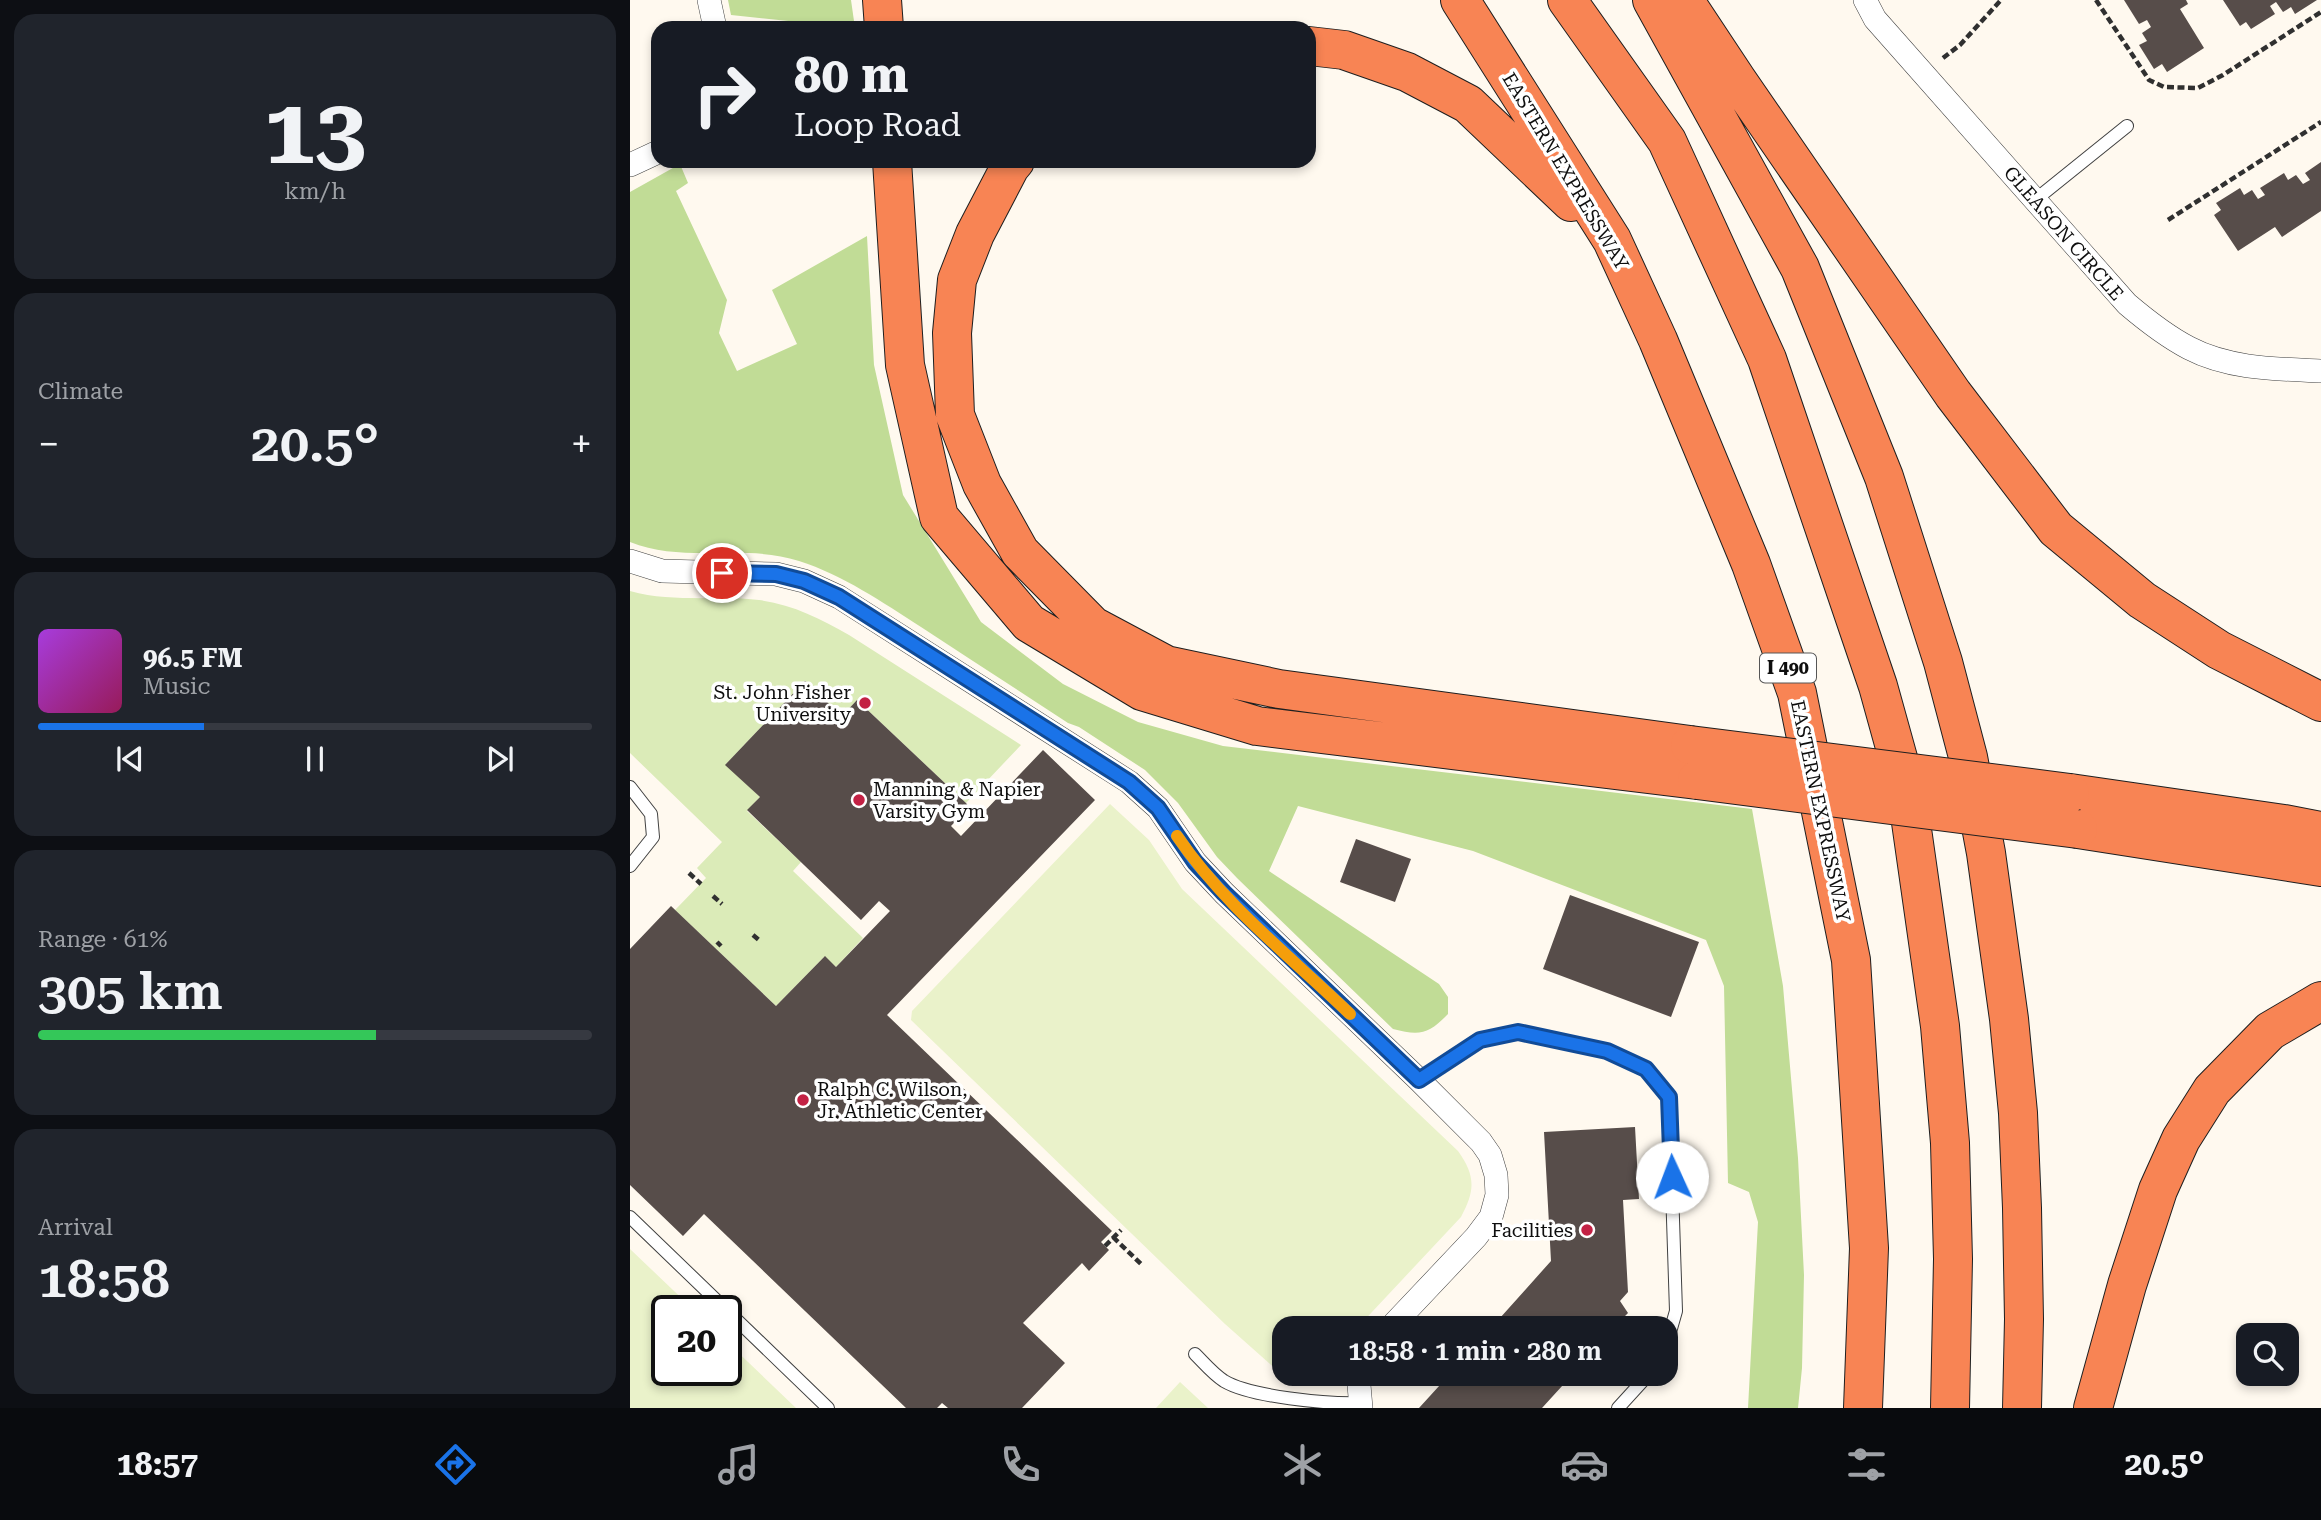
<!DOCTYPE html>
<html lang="en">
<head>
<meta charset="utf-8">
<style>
  body { margin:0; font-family:"Roboto Serif",serif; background:#20242c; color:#f1f3f6; height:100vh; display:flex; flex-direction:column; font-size:26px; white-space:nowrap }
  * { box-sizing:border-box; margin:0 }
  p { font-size:23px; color:#9ea1a6 }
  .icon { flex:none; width:38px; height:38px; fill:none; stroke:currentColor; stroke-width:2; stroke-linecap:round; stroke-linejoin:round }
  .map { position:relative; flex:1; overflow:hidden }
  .side { display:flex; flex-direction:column; gap:14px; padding:14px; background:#0d0f14; width:630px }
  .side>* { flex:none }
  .guide { position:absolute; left:21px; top:21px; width:665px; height:147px; border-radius:21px; box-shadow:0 4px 10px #0003; background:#171b24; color:#f1f3f6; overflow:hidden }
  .controls { position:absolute; left:1606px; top:1323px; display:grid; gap:14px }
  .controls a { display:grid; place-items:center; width:63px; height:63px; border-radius:14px; background:#171b24; box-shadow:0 4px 10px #0003; font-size:35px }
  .speed { position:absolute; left:21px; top:1295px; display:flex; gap:14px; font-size:35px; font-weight:700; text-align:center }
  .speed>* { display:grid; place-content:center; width:91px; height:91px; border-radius:50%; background:#171b24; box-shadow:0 4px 10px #0003; line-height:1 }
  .speed .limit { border:4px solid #111; border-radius:10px; background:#fff; color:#111 }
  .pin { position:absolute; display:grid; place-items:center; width:60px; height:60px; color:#fff; margin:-30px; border:4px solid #fff; border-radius:50%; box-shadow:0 2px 7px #0007 }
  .me { position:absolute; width:77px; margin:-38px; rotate:358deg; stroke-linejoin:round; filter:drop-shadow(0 0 5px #0008) }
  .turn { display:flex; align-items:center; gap:24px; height:147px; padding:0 28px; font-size:32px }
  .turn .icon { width:91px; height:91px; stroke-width:2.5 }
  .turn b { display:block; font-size:49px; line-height:60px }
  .big { font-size:52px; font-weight:600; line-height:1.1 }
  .side .tile { flex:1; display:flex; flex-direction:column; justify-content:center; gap:10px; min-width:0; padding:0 24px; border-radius:21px; background:#20242c }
  .side .dial { align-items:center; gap:0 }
  .dial b { font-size:91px; line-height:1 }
  .song { display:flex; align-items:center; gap:21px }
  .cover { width:84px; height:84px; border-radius:10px; background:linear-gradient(135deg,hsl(280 70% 55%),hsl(330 70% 35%)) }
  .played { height:7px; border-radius:4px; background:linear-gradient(90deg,#1a73e8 30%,#363941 30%) }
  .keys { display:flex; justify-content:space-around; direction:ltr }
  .heat { display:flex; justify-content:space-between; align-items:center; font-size:38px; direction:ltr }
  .charge { height:10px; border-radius:5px; background:linear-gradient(90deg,#34c759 61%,#363941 0) }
  .trip { position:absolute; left:642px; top:1316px; width:406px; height:70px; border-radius:21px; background:#171b24; box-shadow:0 4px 10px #0003; font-weight:600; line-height:70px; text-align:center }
  .tabs { display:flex; height:112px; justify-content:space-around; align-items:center; background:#090b0e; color:#9ea1a6 }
  .tabs .icon { width:49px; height:49px }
  .tabs .active { color:#1a73e8 }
  .tabs b { font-size:32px; color:#f1f3f6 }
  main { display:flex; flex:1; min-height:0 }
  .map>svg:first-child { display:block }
</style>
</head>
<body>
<main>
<section class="side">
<div class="tile dial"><b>13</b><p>km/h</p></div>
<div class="tile"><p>Climate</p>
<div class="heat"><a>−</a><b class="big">20.5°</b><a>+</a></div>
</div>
<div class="tile">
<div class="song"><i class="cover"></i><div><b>96.5 FM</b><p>Music</p></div></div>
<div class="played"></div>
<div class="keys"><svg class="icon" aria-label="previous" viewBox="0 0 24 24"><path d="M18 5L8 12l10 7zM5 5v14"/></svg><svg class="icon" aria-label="pause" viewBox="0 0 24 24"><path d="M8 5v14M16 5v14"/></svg><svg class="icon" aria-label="next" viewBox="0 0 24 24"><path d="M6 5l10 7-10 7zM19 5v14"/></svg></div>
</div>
<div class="tile"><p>Range · 61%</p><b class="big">305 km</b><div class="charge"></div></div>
<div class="tile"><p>Arrival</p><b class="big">18:58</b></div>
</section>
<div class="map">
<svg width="1691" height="1408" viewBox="0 0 1691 1408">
  <rect width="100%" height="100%" fill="#fff9ef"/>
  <path fill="#dbebb8" d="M0,591C43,603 86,595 129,600C162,604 191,619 219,635L391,745L336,803L227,700L212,716L175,681L96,764L130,797L117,811L171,862L163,871L233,938L206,967L194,957L146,1006L45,910L76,878L67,868L92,842L0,753Z"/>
  <path fill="#c1dc96" d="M98,0H221L225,28L101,15Z
    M50,164L58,183L46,191L97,300L89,333L107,371L167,344L142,290L237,236L244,365L273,495L351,622L433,684L508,722L593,746L1122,809L1153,986L1168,1158L1174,1275L1172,1368L1168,1408H1118L1128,1222L1119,1192L1098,1183L1094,986L1076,940L843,851L668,806L639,871L809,984L818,997V1014C799,1034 790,1036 763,1029L607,878L587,857L548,803L515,770L449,727L438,723C389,691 340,659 291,627C252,602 213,575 169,561C114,543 54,564 0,542V192Z"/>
  <path fill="#eaf2ca" d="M480,804L519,840L552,889L828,1151C846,1176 845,1191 831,1217L727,1328H654V1372L648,1371L595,1324L281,1020L282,1011Z
    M0,1249L65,1311H37V1370H96V1341L166,1408H0Z
    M550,1382L578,1408H526Z"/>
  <path fill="#574d4a" d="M1494,0H1556L1558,4L1550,9L1574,48L1537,72L1532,64L1524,69L1509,45L1517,41L1512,33L1521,27L1517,20L1509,24Z
    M1593,0H1687L1665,14L1661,7L1653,12L1646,2L1640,6L1645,14L1621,29L1616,22L1610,26Z
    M1691,162V211L1652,237L1645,227L1608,251L1584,215L1591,210L1586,203L1610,188L1614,195L1622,190L1628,199L1635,195L1630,188L1654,173L1658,180L1666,175L1673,184L1680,180L1675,173Z
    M175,681L212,716L227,700L336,803L339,807L321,826L331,836L413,750L465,800L257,1015L482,1231L471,1242L479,1250L459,1271L452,1263L393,1323L435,1363L392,1408H318L312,1403L307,1408H276L74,1214L53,1236L0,1185V949L41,906L146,1006L195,956L206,967L260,911L249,901L231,920L117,810L130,797L95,765Z
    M726,839L781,859L765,902L710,882Z
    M940,895L1069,942L1041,1017L913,969Z
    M1005,1127L1009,1199L993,1200L998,1292L990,1301L998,1313L983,1328H861L921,1261L914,1132Z
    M820,1374H943L912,1408H789Z"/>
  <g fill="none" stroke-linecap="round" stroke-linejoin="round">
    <defs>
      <path id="service" d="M1405,200L1497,126
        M0,787L21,814L23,837L0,866
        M789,1080L851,1039L888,1032L977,1051L1016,1069L1039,1097L1046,1311L1036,1346
        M0,1217L198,1408
        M565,1354C574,1363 583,1374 594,1381C621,1397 697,1404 730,1403
        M988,1408L1019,1374"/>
      <path id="minor" d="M79,0L85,28
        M1235,0L1245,19L1497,304C1517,321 1536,336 1559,348C1599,369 1647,369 1691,371
        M0,165L28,152
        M0,561L32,571L146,574L174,581L209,597L499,782L528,808L565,862L594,893L789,1080L851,1142L860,1155L866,1175L867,1195L861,1217L846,1237L760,1328
        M731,1374L729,1385L731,1408"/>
      <path id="motorway" d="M252,0L254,28
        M830,0L982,240L1028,340L1121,564L1167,693L1221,960L1239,1248L1233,1408
        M937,0L1037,141L1137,359L1248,686L1276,787L1310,1026L1320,1143L1323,1259L1320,1408
        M1022,0L1170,268L1254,477L1313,662L1338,757L1356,853L1379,1019L1388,1113L1392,1208L1394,1319L1392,1408
        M1054,0L1107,80L1323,394L1426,529L1512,600L1589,650L1691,702
        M679,46L714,50L777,72L838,104L941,202
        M262,161L275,365L309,517L399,623L512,691L627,726L1067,780
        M385,161L380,167L345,234L327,280L322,333L325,415L352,484L390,552L463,626L536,665L649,689L1060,745
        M1440,793L1654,824L1691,831
        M1448,829L1691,867
        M1463,1408L1497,1285L1528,1190L1551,1139L1582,1090L1640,1031L1691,1001"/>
    </defs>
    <use href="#service" stroke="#414141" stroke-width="14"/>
    <use href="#minor" stroke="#414141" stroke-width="24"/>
    <use href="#motorway" stroke="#1f1f1f" stroke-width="40"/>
    <path stroke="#303030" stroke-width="4.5" stroke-dasharray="7 3.5" stroke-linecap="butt" d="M1466,0L1519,80L1534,87L1568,88L1593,75L1691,12
      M1313,58L1330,45L1371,0
      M1538,220L1691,122
      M59,873L71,884
      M83,896L92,904
      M123,935L130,941
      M87,942L91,946
      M483,1237L512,1265
      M475,1246L491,1230"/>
    <use href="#service" stroke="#fff" stroke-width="12"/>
    <use href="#minor" stroke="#fff" stroke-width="23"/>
    <use href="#motorway" stroke="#f88454" stroke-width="38"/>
    <defs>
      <path id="motorway-bridge" d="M1060,745L1440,793
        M1067,780L1448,829"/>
    </defs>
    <use href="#motorway-bridge" stroke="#1f1f1f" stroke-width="40" stroke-linecap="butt"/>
    <use href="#motorway-bridge" stroke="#f88454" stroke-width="38"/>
  </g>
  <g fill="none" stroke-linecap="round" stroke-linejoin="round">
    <defs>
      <path id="route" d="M92,573L146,574L174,581L209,597L499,782L528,808L565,862L594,893L789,1080L850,1040L888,1032L977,1051L1016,1069L1039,1097L1042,1177"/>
    </defs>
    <use href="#route" stroke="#114b97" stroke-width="18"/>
    <use href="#route" stroke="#1a73e8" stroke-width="12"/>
    <path stroke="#f59e0b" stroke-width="12" d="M547,836C593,904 661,957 720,1014"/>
  </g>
  <g fill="#c32144" stroke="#fff" stroke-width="2.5">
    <circle cx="235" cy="703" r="7"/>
    <circle cx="229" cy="800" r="7"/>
    <circle cx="173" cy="1100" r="7"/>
    <circle cx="957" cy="1230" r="7"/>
  </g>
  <g text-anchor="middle" stroke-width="7" stroke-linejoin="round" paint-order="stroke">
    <rect fill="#fff" stroke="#565656" stroke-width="2" x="1130" y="653.5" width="56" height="29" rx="5"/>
    <g font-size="18" font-weight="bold" fill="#0e0e0e">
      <text x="1158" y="674">I 490</text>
    </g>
    <g font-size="19" fill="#0e0e0e" stroke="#fff">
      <text transform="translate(936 171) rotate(59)" y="7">EASTERN EXPRESSWAY</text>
      <text transform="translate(1434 233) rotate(49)" y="7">GLEASON CIRCLE</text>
      <text transform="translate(1191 811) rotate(78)" y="7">EASTERN EXPRESSWAY</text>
    </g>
    <g font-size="19" fill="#0e0e0e" stroke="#fff" text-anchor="end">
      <text x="221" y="699">St. John Fisher<tspan x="221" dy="22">University</tspan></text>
      <text x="243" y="796" text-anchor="start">Manning &amp; Napier<tspan x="243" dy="22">Varsity Gym</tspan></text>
      <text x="187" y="1096" text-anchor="start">Ralph C. Wilson,<tspan x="187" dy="22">Jr. Athletic Center</tspan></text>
      <text x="943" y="1237">Facilities</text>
    </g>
  </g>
</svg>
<div class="controls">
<a><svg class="icon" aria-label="search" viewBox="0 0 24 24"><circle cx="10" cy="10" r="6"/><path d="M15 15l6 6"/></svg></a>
</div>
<div class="speed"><div class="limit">20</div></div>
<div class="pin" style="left:92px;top:573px;background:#d93025"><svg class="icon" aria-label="arrive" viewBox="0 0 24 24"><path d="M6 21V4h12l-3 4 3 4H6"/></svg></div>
<svg class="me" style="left:1042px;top:1177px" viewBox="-20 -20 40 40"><circle r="19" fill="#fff"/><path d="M0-13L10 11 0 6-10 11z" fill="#1a73e8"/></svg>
<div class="trip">18:58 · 1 min · 280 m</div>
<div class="guide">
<div class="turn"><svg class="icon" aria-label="right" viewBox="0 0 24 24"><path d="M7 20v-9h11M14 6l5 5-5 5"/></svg><div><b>80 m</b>Loop Road</div></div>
</div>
</div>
</main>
<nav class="tabs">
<b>18:57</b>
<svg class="icon active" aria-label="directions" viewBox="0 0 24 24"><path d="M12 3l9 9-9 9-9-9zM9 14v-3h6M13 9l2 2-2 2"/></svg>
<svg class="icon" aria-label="music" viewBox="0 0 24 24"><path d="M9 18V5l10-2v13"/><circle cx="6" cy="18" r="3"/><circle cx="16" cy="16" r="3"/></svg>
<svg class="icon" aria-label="phone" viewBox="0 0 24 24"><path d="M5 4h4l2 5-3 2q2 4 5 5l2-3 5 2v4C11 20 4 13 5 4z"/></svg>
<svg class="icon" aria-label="climate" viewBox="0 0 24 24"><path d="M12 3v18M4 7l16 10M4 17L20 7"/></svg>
<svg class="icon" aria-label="car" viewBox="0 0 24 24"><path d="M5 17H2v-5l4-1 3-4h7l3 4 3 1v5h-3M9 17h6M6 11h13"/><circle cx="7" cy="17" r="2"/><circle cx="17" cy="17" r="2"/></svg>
<svg class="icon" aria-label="filters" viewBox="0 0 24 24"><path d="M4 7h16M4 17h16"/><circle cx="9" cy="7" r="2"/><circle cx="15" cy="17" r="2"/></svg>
<b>20.5°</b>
</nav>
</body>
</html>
